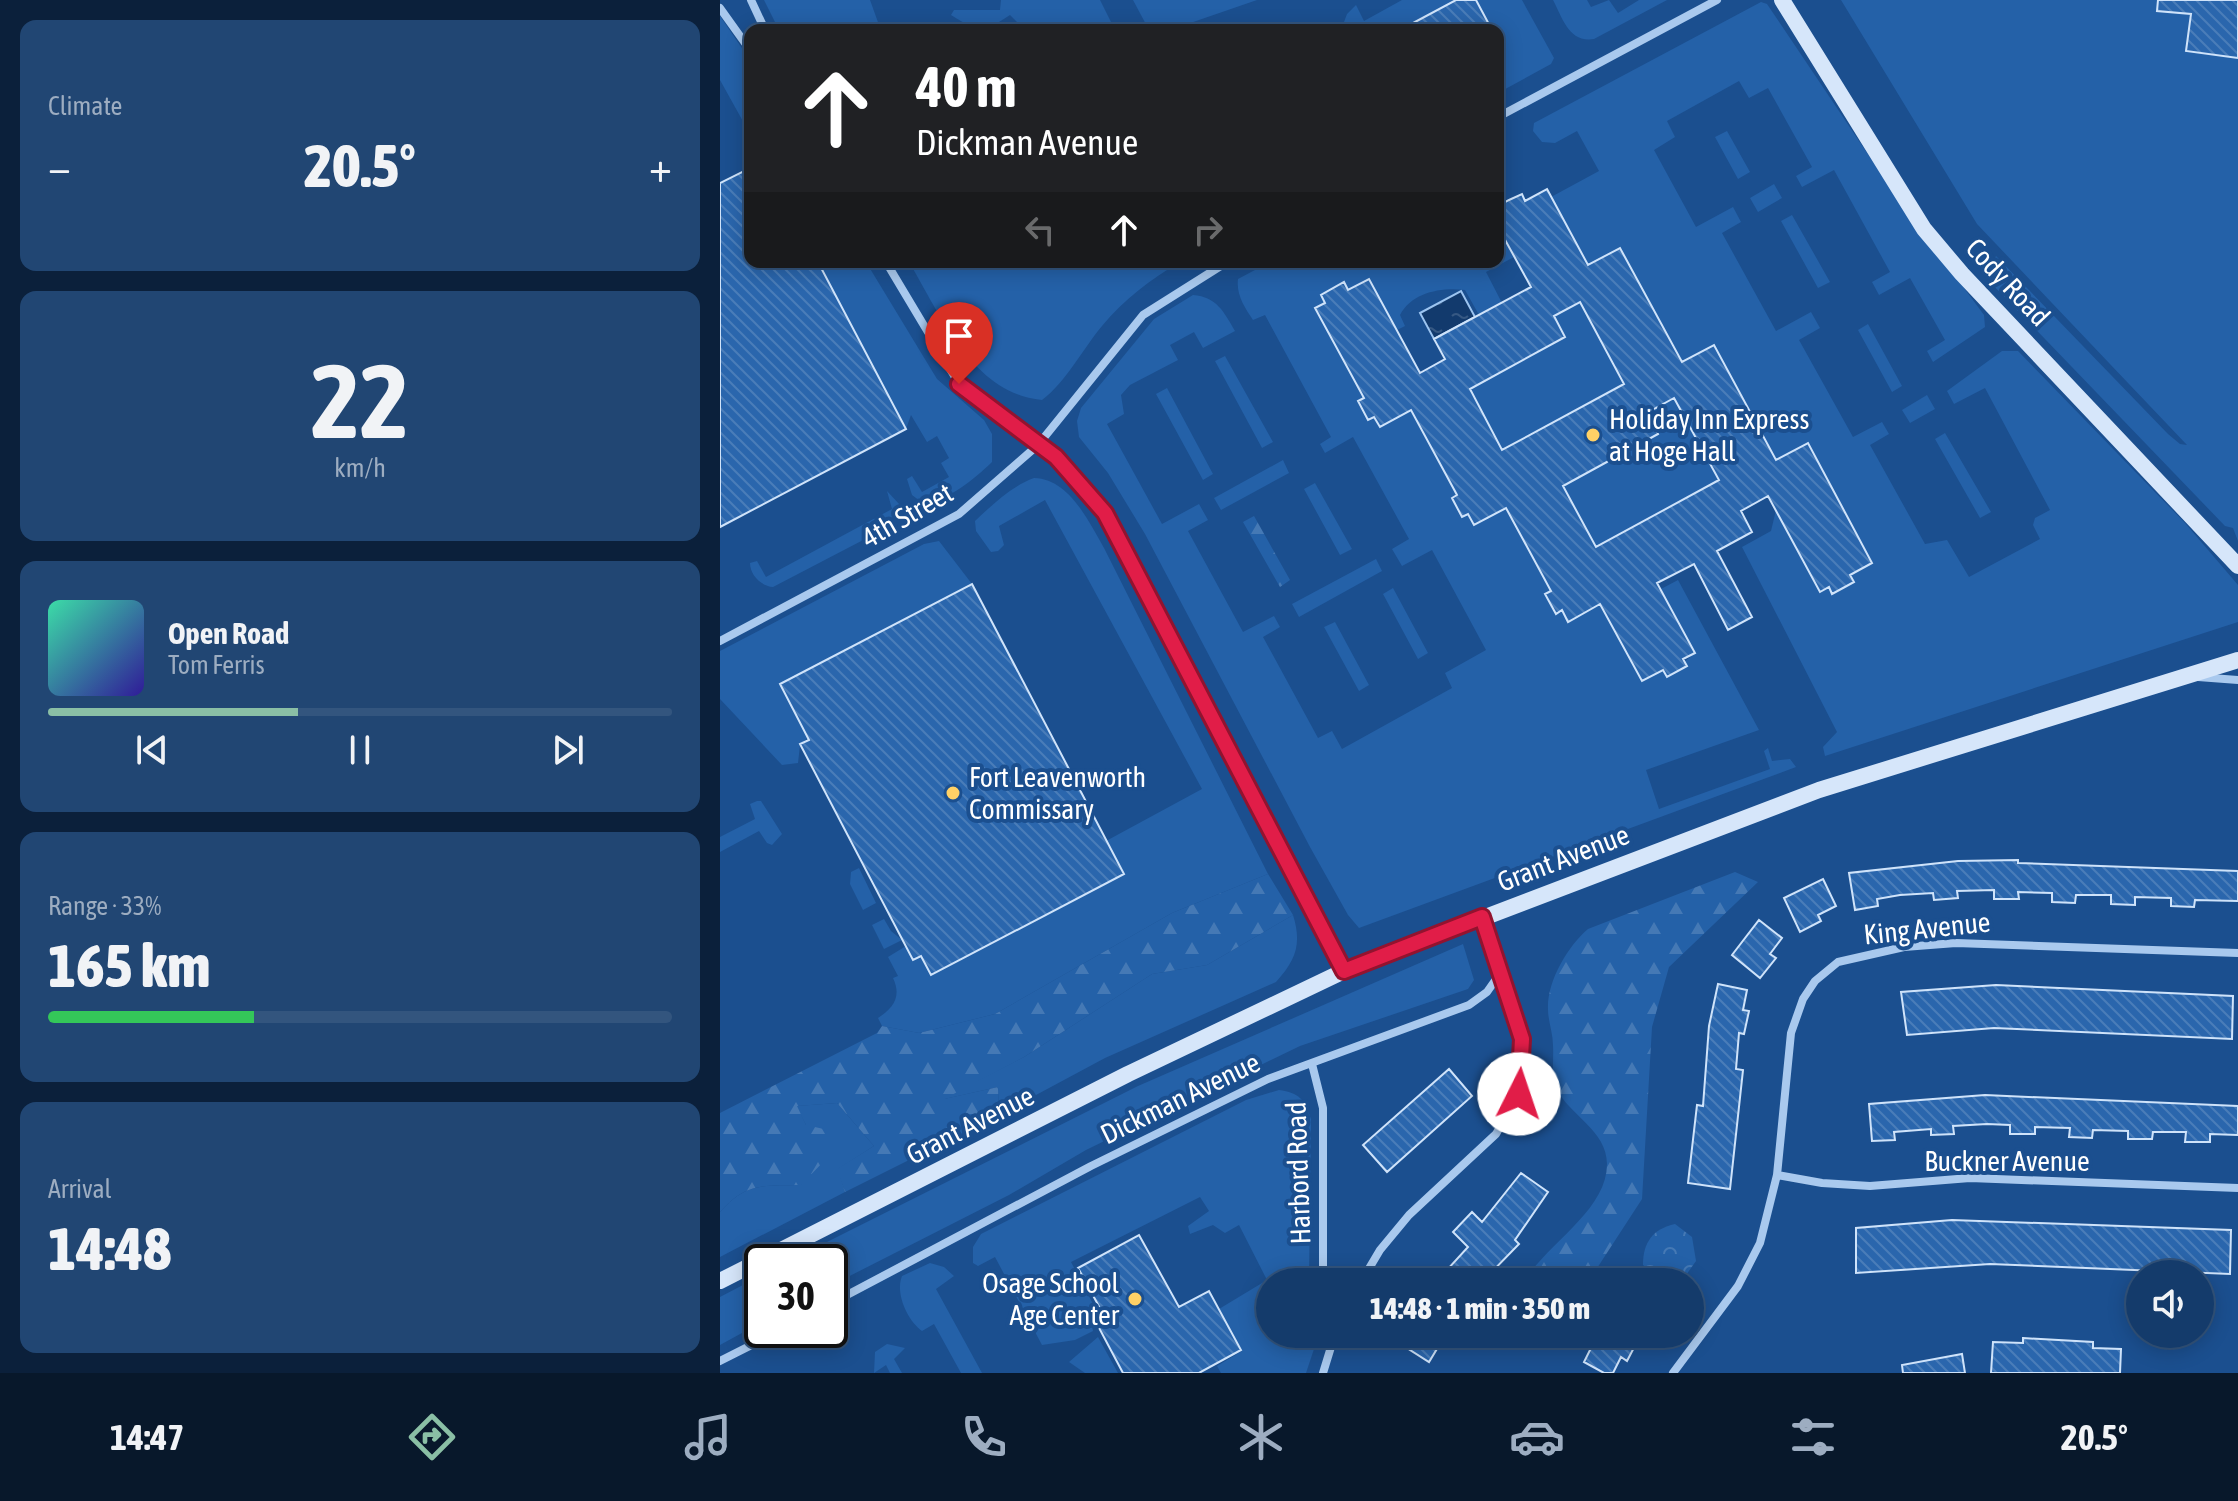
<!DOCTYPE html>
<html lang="en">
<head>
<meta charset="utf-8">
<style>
  body { margin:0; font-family:"Asap Condensed",sans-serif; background:#214673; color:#f1f3f6; height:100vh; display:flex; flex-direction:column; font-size:30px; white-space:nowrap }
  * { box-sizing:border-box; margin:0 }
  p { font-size:26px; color:#9dadc1 }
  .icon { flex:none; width:44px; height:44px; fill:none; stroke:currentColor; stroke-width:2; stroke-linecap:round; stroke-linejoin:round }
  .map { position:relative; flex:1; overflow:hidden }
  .details { display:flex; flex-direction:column; gap:20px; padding:20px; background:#0b203b; width:720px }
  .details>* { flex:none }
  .top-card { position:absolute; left:24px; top:24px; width:760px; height:244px; border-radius:16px; box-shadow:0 4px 20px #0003,0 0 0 2px #33557e; background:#202124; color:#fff; overflow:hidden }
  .controls { position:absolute; left:1406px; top:1260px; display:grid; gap:16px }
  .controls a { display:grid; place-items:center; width:88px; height:88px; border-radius:50%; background:#143b6b; box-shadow:0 4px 20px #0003,0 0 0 2px #33557e; font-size:40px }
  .speed { position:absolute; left:24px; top:1244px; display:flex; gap:16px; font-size:40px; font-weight:700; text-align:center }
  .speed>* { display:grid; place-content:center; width:104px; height:104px; border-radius:50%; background:#143b6b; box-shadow:0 4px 20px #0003,0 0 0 2px #33557e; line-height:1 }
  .speed .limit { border:4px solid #111; border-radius:12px; background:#fff; color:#111 }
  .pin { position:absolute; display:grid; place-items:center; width:68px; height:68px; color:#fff; margin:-82px -34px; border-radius:50% 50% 50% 0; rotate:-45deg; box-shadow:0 0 8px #0007 }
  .pin .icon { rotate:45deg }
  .me { position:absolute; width:88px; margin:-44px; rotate:4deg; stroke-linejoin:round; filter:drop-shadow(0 0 6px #0008) }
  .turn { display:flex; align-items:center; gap:28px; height:168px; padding:0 40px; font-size:36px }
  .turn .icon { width:104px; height:104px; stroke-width:2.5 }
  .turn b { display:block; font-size:56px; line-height:68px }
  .lanes { display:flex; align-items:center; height:76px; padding:0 40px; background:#0003; justify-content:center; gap:40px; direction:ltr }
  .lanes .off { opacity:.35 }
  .big { font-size:60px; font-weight:800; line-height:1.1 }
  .details .widget { flex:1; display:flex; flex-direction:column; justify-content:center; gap:12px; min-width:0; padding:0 28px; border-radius:16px; background:#214673 }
  .details .dial { align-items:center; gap:0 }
  .dial b { font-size:104px; line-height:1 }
  .song { display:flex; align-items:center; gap:24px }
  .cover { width:96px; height:96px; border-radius:12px; background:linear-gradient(135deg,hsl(160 70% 55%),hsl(250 70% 35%)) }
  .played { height:8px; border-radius:4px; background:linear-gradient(90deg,#8abfa5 40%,#33557e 40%) }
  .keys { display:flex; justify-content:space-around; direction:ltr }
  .heat { display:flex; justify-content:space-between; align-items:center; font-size:44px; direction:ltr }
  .charge { height:12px; border-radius:6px; background:linear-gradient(90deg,#34c759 33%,#33557e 0) }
  .trip { position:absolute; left:536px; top:1268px; width:448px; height:80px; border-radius:40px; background:#143b6b; box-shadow:0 4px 20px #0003,0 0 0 2px #33557e; font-weight:800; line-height:80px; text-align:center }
  .tab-bar { display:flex; height:128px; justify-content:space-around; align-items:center; background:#08182b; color:#9dadc1 }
  .tab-bar .icon { width:56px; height:56px }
  .tab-bar .selected { color:#8abfa5 }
  .tab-bar b { font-size:36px; color:#f1f3f6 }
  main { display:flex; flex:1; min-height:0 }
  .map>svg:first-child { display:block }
</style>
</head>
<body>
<main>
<section class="details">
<div class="widget"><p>Climate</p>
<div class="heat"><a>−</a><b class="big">20.5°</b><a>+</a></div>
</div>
<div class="widget dial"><b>22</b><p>km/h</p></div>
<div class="widget">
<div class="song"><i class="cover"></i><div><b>Open Road</b><p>Tom Ferris</p></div></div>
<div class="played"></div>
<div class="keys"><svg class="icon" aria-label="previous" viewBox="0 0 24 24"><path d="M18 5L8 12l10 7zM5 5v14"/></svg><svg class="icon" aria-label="pause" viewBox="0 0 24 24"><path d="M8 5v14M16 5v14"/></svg><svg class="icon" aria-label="next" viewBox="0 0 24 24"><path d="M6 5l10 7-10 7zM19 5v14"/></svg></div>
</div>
<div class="widget"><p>Range · 33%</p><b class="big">165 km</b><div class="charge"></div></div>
<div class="widget"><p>Arrival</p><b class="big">14:48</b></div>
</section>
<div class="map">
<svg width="1518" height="1373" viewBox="0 0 1518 1373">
  <defs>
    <pattern id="forest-firs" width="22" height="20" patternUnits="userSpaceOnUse" patternTransform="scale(2)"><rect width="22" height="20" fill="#2461a8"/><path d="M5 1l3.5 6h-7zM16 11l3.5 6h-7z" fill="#4579b5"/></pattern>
    <pattern id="park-crowns" width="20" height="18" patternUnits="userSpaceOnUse" patternTransform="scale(2)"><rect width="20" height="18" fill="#2461a8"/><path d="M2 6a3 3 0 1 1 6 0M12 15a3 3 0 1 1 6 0" fill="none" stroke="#4579b5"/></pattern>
    <pattern id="water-ripples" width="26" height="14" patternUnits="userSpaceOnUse" patternTransform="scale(2)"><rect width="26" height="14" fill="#123a6d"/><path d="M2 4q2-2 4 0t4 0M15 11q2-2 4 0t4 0" fill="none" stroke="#365883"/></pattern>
    <pattern id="building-back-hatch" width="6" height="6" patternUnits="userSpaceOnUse" patternTransform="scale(2)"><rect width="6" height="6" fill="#2a66ad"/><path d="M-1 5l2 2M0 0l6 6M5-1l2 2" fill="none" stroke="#4a7db9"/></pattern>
  </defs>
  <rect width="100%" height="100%" fill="#1b4f8f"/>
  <path fill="#2461a8" d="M44,0H150L159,25L154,30H59Z
    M281,0H380L395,30H305L290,15C262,33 261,34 231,15L234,10H280Z
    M413,0H537L450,30H429Z
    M682,0H802L834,58L831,64L778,93V30H621L627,14L636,5L644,21Z
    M833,0H867L871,7L889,0L898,13L919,0H947L874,39C849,43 843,19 833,0Z
    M1121,0H1518V541L1513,528L1505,526L1270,282L1267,274L1276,256L1448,434L1460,444L1467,445L1257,224Z
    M1041,2L1047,4L1176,196L1264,315L1265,327L1213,362L1207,351L1225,340L1190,278L1159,295L1152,282L1170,272L1114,170L1082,187L1076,176L1092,167L1048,88L1029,98L1019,81L947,121L955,137L934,150L976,227L1013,207L1021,222L1002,233L1056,331L1091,312L1100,328L1079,340L1133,437L1162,422L1169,434L1150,445L1205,544L1227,540L1249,577L1320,539L1313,525L1315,518L1330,510L1265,388L1234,404L1227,391L1282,351H1298L1465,523L1518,585V622L1105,756L1103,747L1117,732L1022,547L1051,531L1056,510L1100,592L1109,587L1112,593L1134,582L1130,575L1152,562L1088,443L1056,460L994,345L962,362L900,248L868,265L831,197L879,171L857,131L835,143L822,142L813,131L814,123Z
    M0,16L30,60V134L0,80Z
    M1007,131L1030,172L1018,179L995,137Z
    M1054,184L1062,198L1038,212L1030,198Z
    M1072,215L1110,282L1098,288L1061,221Z
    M778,227L794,257L766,272L782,303L759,315L745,290C722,287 692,292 680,315L685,326L677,330L649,279L628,290L624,283L602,295L605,303L595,308L644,398L638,401L649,420L654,417L660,427L691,410L737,495L732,498L742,517L748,514L754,525L786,508L831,591L826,594L837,613L842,610L848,621L880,604L922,681L943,670L947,676L975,653L941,589L958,580L1039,730L926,770L939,809L1050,769L1044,751L1048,748L1052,761L1070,759L1076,767L639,928L628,915L590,847L425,534L388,473L359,437L357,421L361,408L434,319L473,295C497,297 504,312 515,331L483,348L474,332L450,345L458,360L410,385L401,395L404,414L387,424L442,524L479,504L488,520L468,531L523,632L554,616L560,627L543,637L598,738L612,731L622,749L732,688L725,673L766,650L712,550L682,566L672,549L689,539L633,437L605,453L600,444L611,437L545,315L533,320C525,308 516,295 518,279L550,262H778Z
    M98,262H146L217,379L264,420L272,434V462C253,480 230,499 204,504L192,495L187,479L192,476L202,492L229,477L221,463L229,458L217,436L207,442L191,415L186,429Z
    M189,262H460C430,280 404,299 382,326C362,350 346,382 322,400C253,394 220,314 189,262Z
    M860,302L904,384L808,436L793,470L750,389L845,337L834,316Z
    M1148,324L1182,386L1172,392L1138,330Z
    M505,356L553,442L542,448L495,361Z
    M447,388L493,474L483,480L436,394Z
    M1207,395L1215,409L1190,423L1182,410Z
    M954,398L999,480L902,533L887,568L843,486L938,434L927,413Z
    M1225,433L1271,512L1260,518L1215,439Z
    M563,460L569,473L501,510L494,498Z
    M314,478C349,479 368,520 384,548L548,874L452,913L275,1014L199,1033L162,1026L158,1018C173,1008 182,997 173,978L178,976L168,957L186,946L193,960L201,956L212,975L403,875L386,841L482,789L325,500L279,526L284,545L278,551L271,552L256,531L255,521C272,505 292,486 314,478Z
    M595,483L632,549L620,555L584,489Z
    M167,491L180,505L183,513L172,525L53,587C41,586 30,575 30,563L37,561L46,577L172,509Z
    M219,541L252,584L80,745L78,763L62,765L0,699V651L204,544Z
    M656,559L662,571L579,617L572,604Z
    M673,588L708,653L698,659L663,594Z
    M615,622L649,685L639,691L604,627Z
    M37,801H41L62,834L52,845L47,843L39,831L0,852V837L35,819L30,804Z
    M139,868L156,903L143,910L130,884L131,872Z
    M573,915C582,944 576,960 556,982L385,1058L279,1115L278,1087L220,1100L304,1057L432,974L487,965Z
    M164,919L171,931L182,940L164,949L152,925Z
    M743,944L754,980L748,989L580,1046L366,1150L289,1195L110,1286V1262H67L418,1086Z
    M559,1090C579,1093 585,1099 591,1119L589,1282H550V1334H599L586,1373H501L497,1366L522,1351L499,1309L547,1280L519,1225L505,1233L493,1225L470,1234L468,1226L489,1211L480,1197L351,1262L382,1321L372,1326L373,1331L355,1340L322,1345L275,1257L258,1266L253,1263V1247L261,1234L526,1100Z
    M117,1103L154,1146L118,1169L125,1192L0,1257V1212C27,1182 42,1186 81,1185L86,1125L76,1106Z
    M210,1263L224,1267L234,1276L216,1289L262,1373H241L214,1324L202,1331C187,1320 175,1293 182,1276Z
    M42,1275V1322L0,1345V1297Z
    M378,1337L398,1373H365L349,1362Z
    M167,1344L185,1348L174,1359L182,1373H170L166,1365L154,1373L155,1352Z"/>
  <path fill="url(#forest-firs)" d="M534,516L570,580L560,587L523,522Z
    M1015,872L1038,882L949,967L932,1027L922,1199L868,1282H804C827,1243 887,1211 887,1164C887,1130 849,1115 836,1088C831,1077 834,1058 833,1045C833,1033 828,1021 828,1009C827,981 848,946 868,929Z
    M548,874L573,915L487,965L432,974L304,1057L224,1099L278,1087L279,1115L125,1192L117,1169L154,1146L117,1103L77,1106L86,1125L108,1130L105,1160L81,1185C42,1186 27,1182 0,1212V1113L157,1033L162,1026L199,1033L275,1014L452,913Z"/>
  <path fill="url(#park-crowns)" d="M955,1224L972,1237L976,1261L961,1282H947L923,1265C923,1242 933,1229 955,1224Z"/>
  <path fill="url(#water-ripples)" stroke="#9cc4f0" stroke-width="2" d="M741,291L755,317L714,339L700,313Z"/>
  <path fill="url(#building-back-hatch)" stroke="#cfe3fa" stroke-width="2" fill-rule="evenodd" d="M736,0H756L772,30H680Z
    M1438,0H1518V58L1466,51L1471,14L1437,11Z
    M30,168V262H98L186,429L0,527V183Z
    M827,189L868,265L900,248L962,362L994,345L1056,460L1088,443L1152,563L1130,575L1134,582L1112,594L1109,587L1100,592L1048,496L1021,511L1032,532L997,551L1032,617L1008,630L974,564L937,583L975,653L963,659L967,666L947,677L943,670L922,681L880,604L848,622L842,610L836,614L825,594L831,591L786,508L754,525L748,514L742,517L732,498L737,495L691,410L660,427L654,417L648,420L638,401L644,398L595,308L605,303L601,295L624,282L628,290L649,279L700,373L725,359L714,339L811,287L778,227V216L784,213L780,205L789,200L802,194L805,201ZM860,302L904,384L782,450L750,389L845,337L834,316ZM954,398L999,480L876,547L843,486L938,434L927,413Z
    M252,584L404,874L211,975L201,956L193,960L80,744L89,740L60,684Z
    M1298,860V863L1518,871V901L1475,900L1474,907L1451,906V898L1415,897V905L1391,904V895H1356L1355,903L1332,902V893L1298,892L1299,899H1274V890L1237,891L1238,898L1214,900L1213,893L1180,895L1157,899L1158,906L1135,910L1129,873L1238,861Z
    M1103,879L1116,906L1098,915L1101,921L1080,932L1064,898Z
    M1039,920L1062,938L1050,954L1056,958L1040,978L1012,955Z
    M998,984L1027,990L1023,1010L1029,1011L1024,1034L1019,1033L1016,1069L1023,1070L1010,1189L968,1183L977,1105L983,1106L989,1026Z
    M1276,985L1513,996L1512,1039L1274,1028L1187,1035L1181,992Z
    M729,1069L752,1096L667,1172L643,1145Z
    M1265,1095L1518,1106V1135L1490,1134V1142H1465L1466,1132H1433L1432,1139H1408V1131L1373,1130L1372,1138L1349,1137L1350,1128L1315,1127V1134H1290V1125L1267,1124L1233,1126L1234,1134L1211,1135V1129L1174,1132L1175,1140L1152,1141L1149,1104Z
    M801,1173L828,1192L795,1240L799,1244L762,1282H716L748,1247L733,1232L752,1212L762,1222Z
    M1232,1220L1511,1230L1510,1274L1270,1264L1136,1273V1228Z
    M419,1235L459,1307L489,1291L521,1350L479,1373H403L378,1326L387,1321L358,1268Z
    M665,1334H726L709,1362Z
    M878,1334H907L918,1340L907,1361L901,1357L893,1373H884L864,1362Z
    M1303,1338L1373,1342V1348L1401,1349L1400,1373H1271L1273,1342L1303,1343Z
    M1242,1354L1245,1373H1183L1182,1365Z"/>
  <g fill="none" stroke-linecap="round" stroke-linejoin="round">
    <path stroke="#a9c9ee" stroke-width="8" d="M31,0L45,30
      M0,8L30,50
      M778,117L997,0
      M166,262L239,384L336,457L385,513L624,971
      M0,641L239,514L318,445L423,315L507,262
      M1478,677L1518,680
      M592,1064L603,1108V1282
      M1057,1175L1102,1183L1150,1186L1250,1178L1518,1188
      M641,1282L660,1250L689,1215L776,1134L799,1094L802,1039L762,917
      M110,1304L371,1166L548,1079L749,1005L767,992L779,975
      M0,1361L61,1330
      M603,1373L615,1334
      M953,1373L1018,1286L1040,1243L1057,1175L1071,1033L1083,999L1095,981L1118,962L1184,947L1236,943L1518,953"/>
    <path stroke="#d6e6fa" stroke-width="16" d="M1062,0L1204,229L1242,274L1518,566
      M0,1281L408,1074L624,971L1099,790L1518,660"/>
  </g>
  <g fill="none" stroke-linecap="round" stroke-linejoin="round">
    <defs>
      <path id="route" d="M239,384L336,457L385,513L624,971L762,917L802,1039L799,1094"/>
    </defs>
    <use href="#route" stroke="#92132f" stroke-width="20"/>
    <use href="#route" stroke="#e11d48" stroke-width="14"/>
  </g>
  <g fill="#ffd166" stroke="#1b4f8f" stroke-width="3">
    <circle cx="873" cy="435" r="8"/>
    <circle cx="233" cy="793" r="8"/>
    <circle cx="415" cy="1299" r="8"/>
  </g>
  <g text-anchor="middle" stroke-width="8" stroke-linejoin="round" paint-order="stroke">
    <g font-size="28" fill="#fff" stroke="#1b4f8f">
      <text transform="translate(1288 282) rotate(47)" y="10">Cody Road</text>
      <text transform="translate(187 515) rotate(-30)" y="10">4th Street</text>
      <text transform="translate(843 858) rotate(-21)" y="10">Grant Avenue</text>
      <text transform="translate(1207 928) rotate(-6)" y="10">King Avenue</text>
      <text transform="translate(460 1098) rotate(-26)" y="10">Dickman Avenue</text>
      <text transform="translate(250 1125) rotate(-27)" y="10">Grant Avenue</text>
      <text x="1287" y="1171">Buckner Avenue</text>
      <text transform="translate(578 1173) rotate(-92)" y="10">Harbord Road</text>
    </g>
    <g font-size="28" fill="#fff" stroke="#1b4f8f" text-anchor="start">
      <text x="889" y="429">Holiday Inn Express<tspan x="889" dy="32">at Hoge Hall</tspan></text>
      <text x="249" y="787">Fort Leavenworth<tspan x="249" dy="32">Commissary</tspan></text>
      <text x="399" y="1293" text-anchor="end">Osage School<tspan x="399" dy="32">Age Center</tspan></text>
    </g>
  </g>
</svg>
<div class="controls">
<a><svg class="icon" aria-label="sound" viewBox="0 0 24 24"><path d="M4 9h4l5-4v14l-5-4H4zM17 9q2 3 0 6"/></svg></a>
</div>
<div class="speed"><div class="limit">30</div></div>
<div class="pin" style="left:239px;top:384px;background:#d93025"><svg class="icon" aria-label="arrive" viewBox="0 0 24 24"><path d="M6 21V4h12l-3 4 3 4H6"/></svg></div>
<svg class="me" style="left:799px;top:1094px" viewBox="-20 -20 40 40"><circle r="19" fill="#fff"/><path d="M0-13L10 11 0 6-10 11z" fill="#e11d48"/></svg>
<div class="trip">14:48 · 1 min · 350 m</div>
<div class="top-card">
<div class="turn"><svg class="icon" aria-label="ahead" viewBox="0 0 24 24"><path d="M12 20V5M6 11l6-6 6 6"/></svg><div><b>40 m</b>Dickman Avenue</div></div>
<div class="lanes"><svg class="icon off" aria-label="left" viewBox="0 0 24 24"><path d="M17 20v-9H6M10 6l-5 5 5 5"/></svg><svg class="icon" aria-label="ahead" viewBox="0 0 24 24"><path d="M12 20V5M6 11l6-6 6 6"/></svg><svg class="icon off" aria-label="right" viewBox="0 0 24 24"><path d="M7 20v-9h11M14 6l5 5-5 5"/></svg></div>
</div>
</div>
</main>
<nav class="tab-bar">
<b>14:47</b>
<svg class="icon selected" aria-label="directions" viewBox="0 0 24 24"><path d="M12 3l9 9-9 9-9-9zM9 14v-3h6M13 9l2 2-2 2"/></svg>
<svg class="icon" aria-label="music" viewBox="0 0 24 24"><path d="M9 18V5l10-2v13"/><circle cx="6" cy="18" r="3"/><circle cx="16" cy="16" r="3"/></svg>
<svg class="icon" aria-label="phone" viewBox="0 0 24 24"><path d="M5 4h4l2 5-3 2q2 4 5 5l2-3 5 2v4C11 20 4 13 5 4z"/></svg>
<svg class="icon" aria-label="climate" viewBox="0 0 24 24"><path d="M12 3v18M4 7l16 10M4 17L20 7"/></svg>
<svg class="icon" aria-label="car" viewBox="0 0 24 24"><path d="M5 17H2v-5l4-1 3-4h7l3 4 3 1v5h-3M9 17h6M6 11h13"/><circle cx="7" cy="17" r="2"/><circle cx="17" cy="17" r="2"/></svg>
<svg class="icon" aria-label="filters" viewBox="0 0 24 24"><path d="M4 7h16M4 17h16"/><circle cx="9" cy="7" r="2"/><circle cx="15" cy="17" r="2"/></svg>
<b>20.5°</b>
</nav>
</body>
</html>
